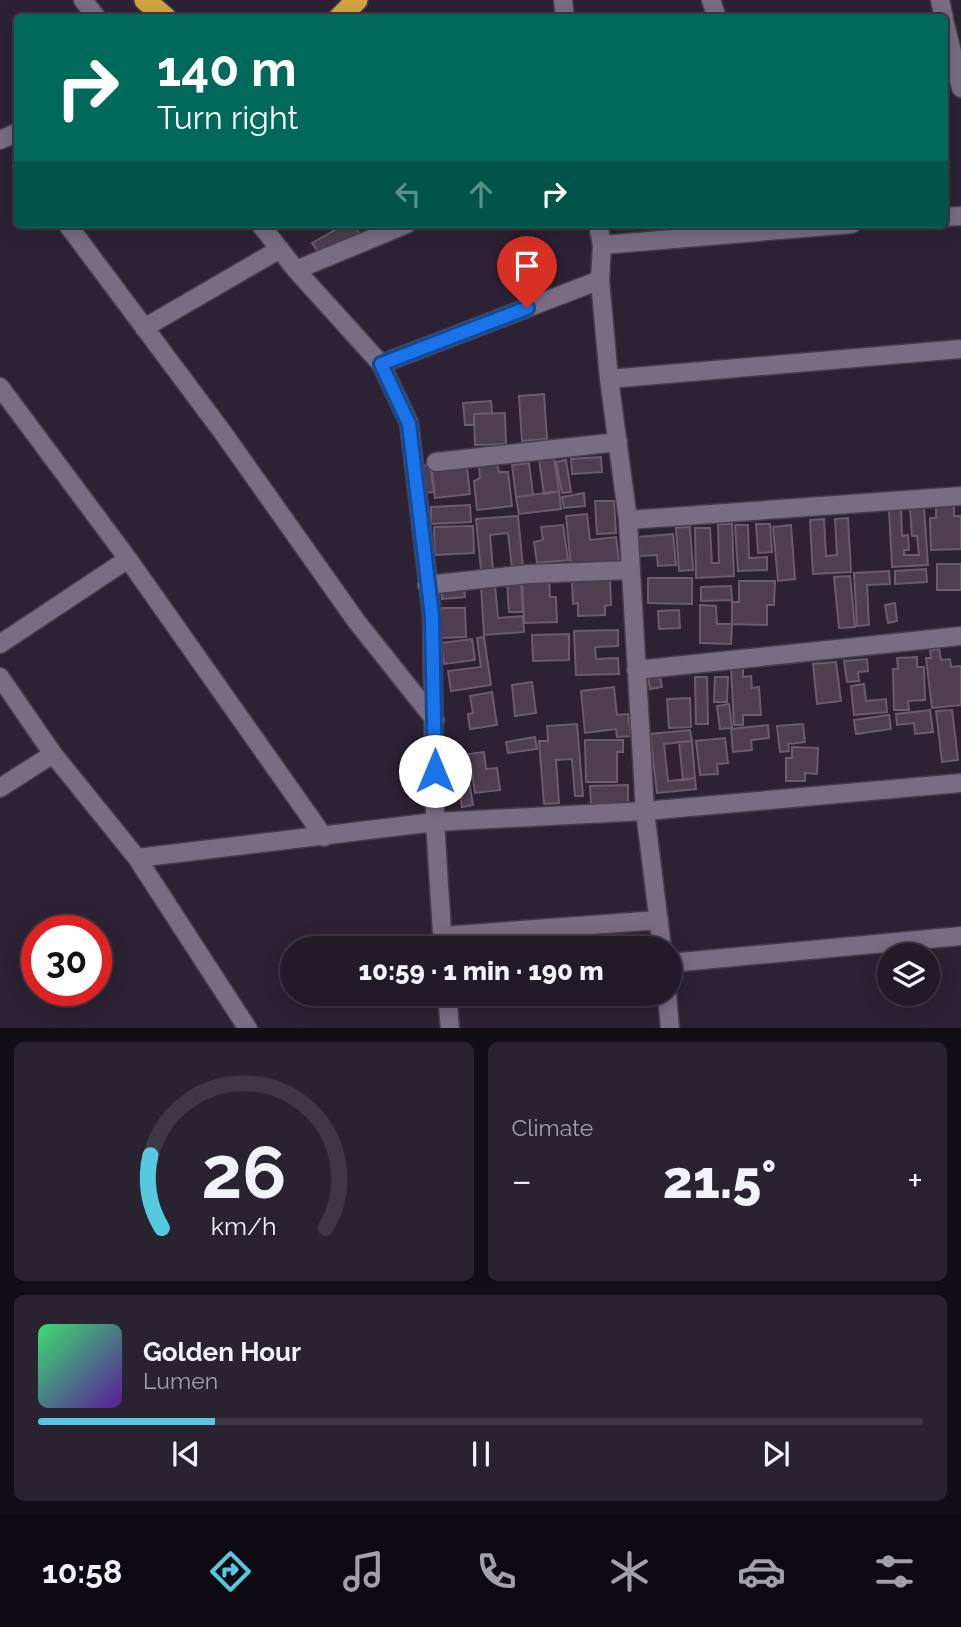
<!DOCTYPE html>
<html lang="en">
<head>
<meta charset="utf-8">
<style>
  body { margin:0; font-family:Raleway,sans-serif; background:#29232f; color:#f1f3f6; height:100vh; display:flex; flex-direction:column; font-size:26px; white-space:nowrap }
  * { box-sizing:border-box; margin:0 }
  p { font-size:23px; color:#a2a1a7 }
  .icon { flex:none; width:38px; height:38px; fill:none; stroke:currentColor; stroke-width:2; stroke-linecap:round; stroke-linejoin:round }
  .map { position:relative; height:1028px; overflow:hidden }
  .sheet { display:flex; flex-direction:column; gap:14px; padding:14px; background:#120e15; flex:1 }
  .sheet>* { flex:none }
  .top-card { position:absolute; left:14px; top:14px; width:934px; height:214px; border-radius:7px; box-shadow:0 4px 18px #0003,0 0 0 2px #3e3844; background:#00695c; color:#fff; overflow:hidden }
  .buttons { position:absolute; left:877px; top:943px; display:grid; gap:14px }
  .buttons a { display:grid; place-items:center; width:63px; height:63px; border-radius:50%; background:#211a27; box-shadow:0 4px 18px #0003,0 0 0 2px #3e3844; font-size:35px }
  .speed { position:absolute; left:21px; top:915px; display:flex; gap:14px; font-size:35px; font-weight:700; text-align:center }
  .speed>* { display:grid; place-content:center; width:91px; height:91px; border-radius:50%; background:#211a27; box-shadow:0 4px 18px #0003,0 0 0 2px #3e3844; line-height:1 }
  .speed .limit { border:10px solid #d22; background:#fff; color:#111 }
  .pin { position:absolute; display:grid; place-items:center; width:60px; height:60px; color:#fff; margin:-72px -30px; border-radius:50% 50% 50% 0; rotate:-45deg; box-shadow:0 0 7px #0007 }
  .pin .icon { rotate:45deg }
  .me { position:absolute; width:77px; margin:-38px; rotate:0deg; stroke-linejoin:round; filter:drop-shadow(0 0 5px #0008) }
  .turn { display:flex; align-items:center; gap:24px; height:147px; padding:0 28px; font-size:32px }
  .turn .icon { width:91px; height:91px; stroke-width:2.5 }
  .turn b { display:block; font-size:49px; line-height:60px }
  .lanes { display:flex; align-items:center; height:66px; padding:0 28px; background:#0003; justify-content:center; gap:35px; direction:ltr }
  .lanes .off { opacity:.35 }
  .big { font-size:52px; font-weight:800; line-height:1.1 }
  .sheet .tile { flex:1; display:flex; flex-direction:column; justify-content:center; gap:10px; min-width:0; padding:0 24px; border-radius:10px; background:#29232f }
  .sheet .dial { align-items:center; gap:0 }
  .dial svg { height:182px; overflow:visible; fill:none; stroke:#3e3844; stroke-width:7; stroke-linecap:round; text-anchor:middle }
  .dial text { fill:#f1f3f6; stroke:none }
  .song { display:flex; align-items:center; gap:21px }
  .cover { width:84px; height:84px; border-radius:10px; background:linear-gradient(135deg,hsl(140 70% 55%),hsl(270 70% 35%)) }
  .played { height:7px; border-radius:4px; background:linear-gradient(90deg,#56c9e0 20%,#3e3844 20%) }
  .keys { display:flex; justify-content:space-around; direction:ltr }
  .heat { display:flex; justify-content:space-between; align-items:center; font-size:38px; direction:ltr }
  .sheet .tiles { flex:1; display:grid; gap:14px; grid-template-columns:1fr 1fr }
  .tile:last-child { grid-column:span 2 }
  .trip { position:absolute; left:280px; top:936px; width:402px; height:70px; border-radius:35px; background:#211a27; box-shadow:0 4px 18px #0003,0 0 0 2px #3e3844; font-weight:800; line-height:70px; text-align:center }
  .dock { display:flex; height:112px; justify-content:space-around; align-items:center; background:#0d0a10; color:#a2a1a7 }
  .dock .icon { width:49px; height:49px }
  .dock .current { color:#56c9e0 }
  .dock b { font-size:32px; color:#f1f3f6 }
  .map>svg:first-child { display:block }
</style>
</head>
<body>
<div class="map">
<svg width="961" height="1029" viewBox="0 0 961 1029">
  <rect width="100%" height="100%" fill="#2c2234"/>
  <path fill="#4e3e4f" stroke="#6c5b6d" stroke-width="2" d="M338,224H353L359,233L320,255L312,243L340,227Z
    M544,394L547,439L522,441L519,396Z
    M491,401L492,413L474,414V425H465L463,403Z
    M505,413L506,444L475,445L474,414Z
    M554,457L559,491L544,494L539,459Z
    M601,457L602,472L572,474L571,459Z
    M566,460L571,492L562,493L556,462Z
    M529,463L533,495L516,497L512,465Z
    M497,464L499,472H508L512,506L477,510L474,481L480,478L479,466Z
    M430,465L434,492L425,493L421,466Z
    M467,468L470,494L435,498L432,471Z
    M559,491L561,509L519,514L516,497Z
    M584,493L585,506L564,508L562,497Z
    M595,501H614L616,533L597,534Z
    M470,505L471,522L431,524V507Z
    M954,505V516H961V549L931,550L930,518H936V506Z
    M924,507L928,565L892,567L889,509L901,508L902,536L908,535L909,550H904V555H919L917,536H912L910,508Z
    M587,514L590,540L616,537L619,562L571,567L566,516Z
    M518,516L523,567L512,568L508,533L490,535L493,569L481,570L476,519Z
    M848,518L851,572L813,574L810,520L824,519L826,556L837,555L835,519Z
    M718,524H732L734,576L696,578L695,528H710L712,563H719Z
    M756,524H770L772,552L758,553Z
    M563,525L568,560L537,563L534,542L543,540L541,527Z
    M735,525H748L749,558L767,557V570L738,571Z
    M791,525L795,579L778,581L773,527Z
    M473,526L474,553L435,555L434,527Z
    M690,527L693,570L679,571L676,528Z
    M673,534L676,565L658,566L657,555L640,556L638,537Z
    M937,564H961V590H937Z
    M926,569L927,582L895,584V571Z
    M889,571L890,584L867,585L869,625L857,626L854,573Z
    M850,576L855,627L839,628L834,577Z
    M549,577L550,597H556L557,622L524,623L522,578Z
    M610,577L611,605L605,606V615L578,616V603L573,604L572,578Z
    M648,578H692V604L648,603Z
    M507,581H521L523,612H509Z
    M739,581H775L774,605H767V625L732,624V602H739Z
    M495,585L498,618L523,616L524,632L484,635L481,586Z
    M731,586L732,600L701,601V587Z
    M464,587L465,597L442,599L441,589Z
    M895,603L897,621L888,623L885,605Z
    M700,605L716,606L717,624H732L731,644L700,643Z
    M440,608H465L466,637L440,638Z
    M679,610L680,628L659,629L658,611Z
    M618,630V646L595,647L596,659L618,658L619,674L576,675L574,631Z
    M569,634V660L533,661L532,635Z
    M484,637L491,685L451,691L448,671L481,667L477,638Z
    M472,639L475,660L444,664L441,643Z
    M939,649L941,660L950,659L951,667L961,666V705L932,708L926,658H931L930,650Z
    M917,657V667H924L925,700L908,701L909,710H894L893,669H898L897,658Z
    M867,659L868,671L858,672L859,681L847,682L844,661Z
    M836,662L841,701L817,704L813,664Z
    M743,667V677L751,676L752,688L759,687L761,715H743V725H734L731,668Z
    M660,676L662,687L650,689L648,677Z
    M695,677H707L708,724H696Z
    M715,677H728L727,702H714Z
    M532,682L536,713L515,716L512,685Z
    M864,684L866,701L886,699L887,712L854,715L851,686Z
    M614,687L617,715L628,714L631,736L617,737L616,729L585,733L581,691Z
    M492,692L497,725L470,729L468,714L473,713L470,696Z
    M690,698L691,727L669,728L667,699Z
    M729,704L732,728L720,729L717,706Z
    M930,710L933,732L915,734L914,723L897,725L896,714Z
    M952,710L958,760L942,762L936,711Z
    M889,715L891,729L856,734L854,720Z
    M577,724L583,796H575L572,759L556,760L559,803L544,804L539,741H548L547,726Z
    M803,724L805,742L788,744L789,751L780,752L777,726Z
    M768,725L769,738L751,740L752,750L733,752L731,729Z
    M690,730L692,741L664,744L668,781L695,778L696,789L657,793L650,734Z
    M535,737L537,749L508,753L506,742Z
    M725,738L728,763L717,764L718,774L700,775L696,741Z
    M585,740H623V752H617V782H586Z
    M692,741L695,778L683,780L679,742Z
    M792,747L818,748L817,774L805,773V781H786V758H792Z
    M484,752L486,769L497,768L500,790L475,793L471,764L461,766L460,755Z
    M467,769L473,805L462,807L456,771Z
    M628,785V803L591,804L590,786Z"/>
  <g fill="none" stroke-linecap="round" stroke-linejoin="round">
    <defs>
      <path id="street" d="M83,0L97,18
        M563,0L565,18
        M711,0L717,18
        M940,0L944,18
        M945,24L961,88
        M0,140L18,132
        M945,217L961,216
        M67,224L221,430L357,622L435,720
        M260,224L296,270L381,364L409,423L432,616L435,822L443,948
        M598,224L602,245L600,280L609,379L628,520L645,811L662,948
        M602,245L852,224
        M296,270L407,224
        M144,328L280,249
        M381,364L600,280
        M609,379L961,349
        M0,387L128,559L324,837
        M436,462L618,442
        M628,520L961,496
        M427,585L529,574L631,570
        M0,644L128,559
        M636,670L961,636
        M0,677L53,754L137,858L248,1029
        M0,788L53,754
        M137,858L435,822L645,811L961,783
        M442,936L659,920
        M670,963L961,936
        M447,994L450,1029
        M667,994L670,1029"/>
      <path id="highway" d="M145,0L166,18
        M339,18L357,0"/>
    </defs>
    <use href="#street" stroke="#463e4e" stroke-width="21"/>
    <use href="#highway" stroke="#463e4e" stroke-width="24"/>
    <use href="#street" stroke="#786d82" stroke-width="18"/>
    <use href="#highway" stroke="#d1a53f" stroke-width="21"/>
  </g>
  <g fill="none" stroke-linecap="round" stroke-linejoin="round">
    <defs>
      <path id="route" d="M435,771L432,616L409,424L381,364L527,308"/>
    </defs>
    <use href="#route" stroke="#114b97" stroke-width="18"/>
    <use href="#route" stroke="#1a73e8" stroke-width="12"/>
  </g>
</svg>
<div class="buttons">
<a><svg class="icon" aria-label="layers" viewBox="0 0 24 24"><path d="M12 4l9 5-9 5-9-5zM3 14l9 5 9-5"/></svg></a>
</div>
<div class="speed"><div class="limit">30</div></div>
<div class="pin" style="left:527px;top:308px;background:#d93025"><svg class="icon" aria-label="arrive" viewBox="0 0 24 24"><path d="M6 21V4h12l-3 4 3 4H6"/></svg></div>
<svg class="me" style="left:435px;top:771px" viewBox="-20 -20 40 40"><circle r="19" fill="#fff"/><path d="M0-13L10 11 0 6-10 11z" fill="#1a73e8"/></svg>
<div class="trip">10:59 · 1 min · 190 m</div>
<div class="top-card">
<div class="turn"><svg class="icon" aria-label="right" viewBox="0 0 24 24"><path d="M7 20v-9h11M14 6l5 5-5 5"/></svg><div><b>140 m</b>Turn right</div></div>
<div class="lanes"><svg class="icon off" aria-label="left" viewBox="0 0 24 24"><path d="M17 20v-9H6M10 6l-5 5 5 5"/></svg><svg class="icon off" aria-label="ahead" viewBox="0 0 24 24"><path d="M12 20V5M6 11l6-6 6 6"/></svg><svg class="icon" aria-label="right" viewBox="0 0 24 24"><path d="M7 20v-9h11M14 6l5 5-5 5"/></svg></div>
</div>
</div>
<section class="sheet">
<div class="tiles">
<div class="tile dial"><svg viewBox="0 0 100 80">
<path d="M14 69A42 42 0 1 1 86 69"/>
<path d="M14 69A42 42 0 0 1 9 37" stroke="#56c9e0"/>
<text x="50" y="56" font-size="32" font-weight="700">26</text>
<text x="50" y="72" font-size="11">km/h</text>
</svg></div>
<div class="tile"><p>Climate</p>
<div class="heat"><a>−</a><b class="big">21.5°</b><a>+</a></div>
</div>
<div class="tile">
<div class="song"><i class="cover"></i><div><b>Golden Hour</b><p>Lumen</p></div></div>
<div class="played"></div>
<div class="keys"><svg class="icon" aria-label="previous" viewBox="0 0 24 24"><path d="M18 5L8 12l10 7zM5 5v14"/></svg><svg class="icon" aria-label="pause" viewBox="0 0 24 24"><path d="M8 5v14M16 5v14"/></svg><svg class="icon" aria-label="next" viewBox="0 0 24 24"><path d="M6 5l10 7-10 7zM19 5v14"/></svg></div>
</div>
</div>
</section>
<nav class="dock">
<b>10:58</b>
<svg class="icon current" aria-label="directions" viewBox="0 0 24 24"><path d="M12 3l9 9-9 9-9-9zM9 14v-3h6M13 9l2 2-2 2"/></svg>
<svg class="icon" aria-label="music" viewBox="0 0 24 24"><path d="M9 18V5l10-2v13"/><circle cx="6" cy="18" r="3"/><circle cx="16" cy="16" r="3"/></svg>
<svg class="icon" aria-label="phone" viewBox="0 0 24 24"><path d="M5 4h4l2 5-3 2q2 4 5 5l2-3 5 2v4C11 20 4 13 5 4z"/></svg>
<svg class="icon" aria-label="climate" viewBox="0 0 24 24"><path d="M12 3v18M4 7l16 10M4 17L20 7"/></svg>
<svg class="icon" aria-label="car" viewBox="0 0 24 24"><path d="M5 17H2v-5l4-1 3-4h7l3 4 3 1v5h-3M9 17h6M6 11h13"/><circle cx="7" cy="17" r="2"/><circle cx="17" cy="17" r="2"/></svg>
<svg class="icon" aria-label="filters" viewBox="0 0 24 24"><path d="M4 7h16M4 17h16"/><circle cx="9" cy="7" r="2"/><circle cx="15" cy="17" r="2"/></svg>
</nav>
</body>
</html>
